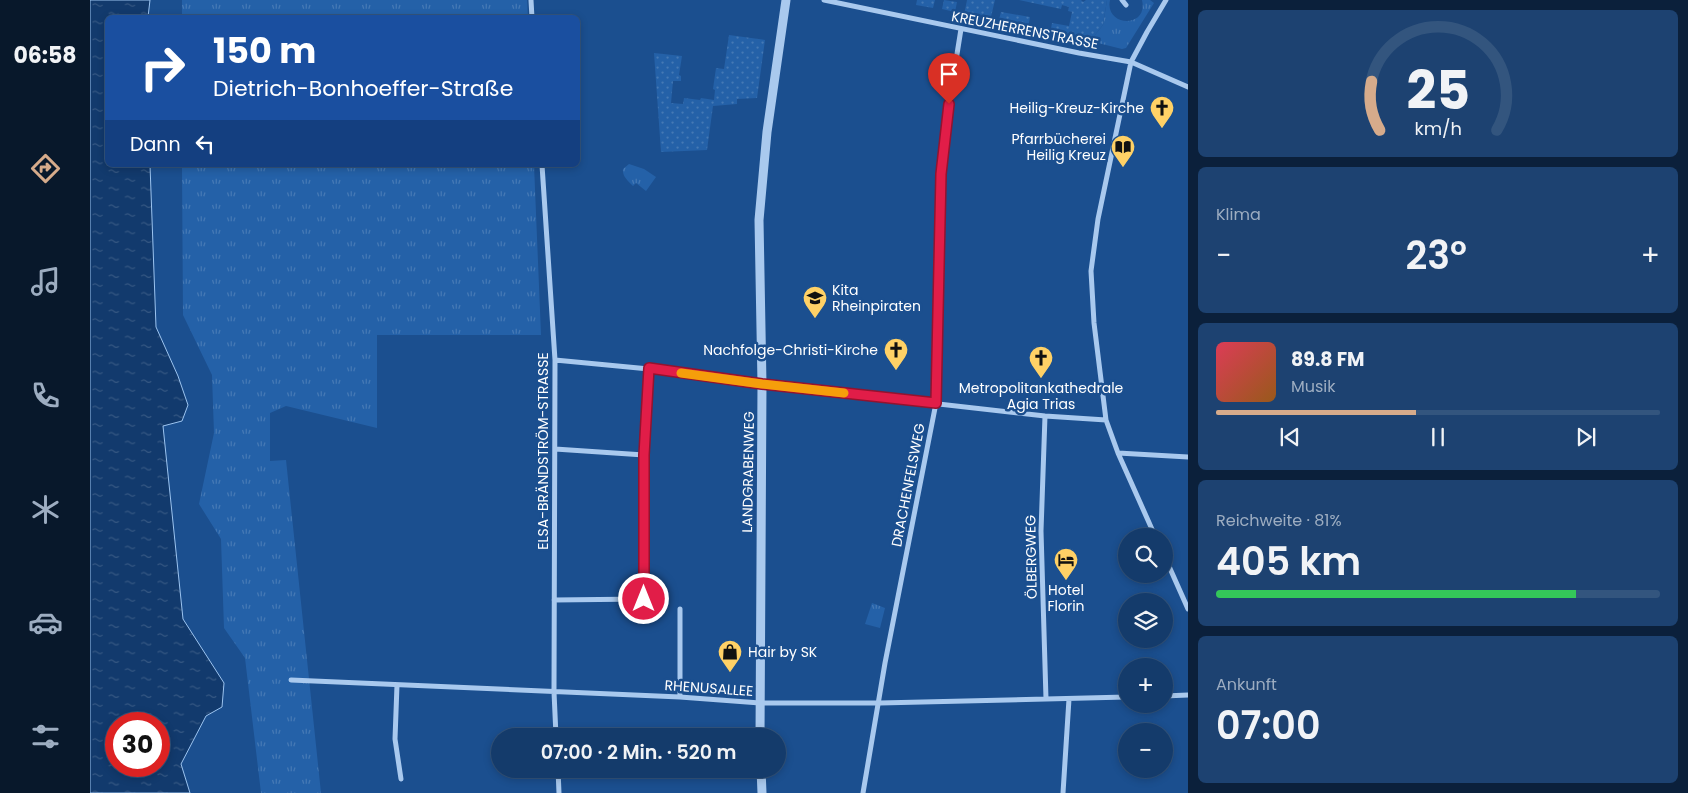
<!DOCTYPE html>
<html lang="de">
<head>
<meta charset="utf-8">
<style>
  body { margin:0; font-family:Poppins,sans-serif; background:#1d4271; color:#f1f3f6; height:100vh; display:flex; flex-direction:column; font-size:19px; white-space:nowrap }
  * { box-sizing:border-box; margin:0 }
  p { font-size:16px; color:#9dadc1 }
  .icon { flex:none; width:28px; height:28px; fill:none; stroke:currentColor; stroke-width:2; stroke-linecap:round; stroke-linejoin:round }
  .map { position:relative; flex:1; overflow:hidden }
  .panel { display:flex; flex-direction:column; gap:10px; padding:10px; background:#0b203b; width:500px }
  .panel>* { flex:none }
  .top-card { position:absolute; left:15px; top:15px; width:475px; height:152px; border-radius:8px; box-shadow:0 2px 8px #0003,0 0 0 1px #33557e; background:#1a4fa0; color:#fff; overflow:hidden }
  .controls { position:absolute; left:1028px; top:528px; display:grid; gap:10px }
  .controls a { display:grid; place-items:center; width:55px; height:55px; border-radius:50%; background:#143b6b; box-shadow:0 2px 8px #0003,0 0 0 1px #33557e; font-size:25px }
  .speed { position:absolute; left:15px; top:712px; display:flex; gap:10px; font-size:25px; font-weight:700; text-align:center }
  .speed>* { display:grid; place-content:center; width:65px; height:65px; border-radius:50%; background:#143b6b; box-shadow:0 2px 8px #0003,0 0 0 1px #33557e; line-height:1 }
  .speed .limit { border:8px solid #d22; background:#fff; color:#111 }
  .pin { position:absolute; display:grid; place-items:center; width:42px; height:42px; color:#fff; margin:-51px -21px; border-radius:50% 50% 50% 0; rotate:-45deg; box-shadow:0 0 5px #0007 }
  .pin .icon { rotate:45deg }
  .me { position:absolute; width:55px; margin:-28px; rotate:0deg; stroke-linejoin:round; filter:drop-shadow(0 0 4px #0008) }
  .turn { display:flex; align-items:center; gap:18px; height:105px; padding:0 25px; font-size:22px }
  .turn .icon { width:65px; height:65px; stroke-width:2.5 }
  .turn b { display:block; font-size:35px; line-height:42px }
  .then { display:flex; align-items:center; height:48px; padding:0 25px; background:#0003; gap:10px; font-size:19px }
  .big { font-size:38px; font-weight:600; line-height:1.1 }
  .panel .tile { flex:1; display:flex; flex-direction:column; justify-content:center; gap:8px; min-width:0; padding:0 18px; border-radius:8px; background:#1d4271 }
  .panel .dial { align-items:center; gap:0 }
  .dial svg { height:130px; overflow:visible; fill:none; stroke:#33557e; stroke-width:7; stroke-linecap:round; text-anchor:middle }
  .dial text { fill:#f1f3f6; stroke:none }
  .song { display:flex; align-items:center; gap:15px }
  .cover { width:60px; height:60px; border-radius:8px; background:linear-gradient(135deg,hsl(350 70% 55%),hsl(30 70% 35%)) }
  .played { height:5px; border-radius:2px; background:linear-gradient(90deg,#d6ab8b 45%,#33557e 45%) }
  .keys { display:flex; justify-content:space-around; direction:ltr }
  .heat { display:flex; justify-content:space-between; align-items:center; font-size:28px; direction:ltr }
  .charge { height:8px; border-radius:4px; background:linear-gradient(90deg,#34c759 81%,#33557e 0) }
  .trip { position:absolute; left:401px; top:728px; width:295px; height:50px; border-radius:25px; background:#143b6b; box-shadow:0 2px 8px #0003,0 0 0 1px #33557e; font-weight:600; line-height:50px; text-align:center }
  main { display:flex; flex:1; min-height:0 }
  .menu { display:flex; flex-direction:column; width:90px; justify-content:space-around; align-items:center; background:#08182b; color:#9dadc1 }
  .menu .icon { width:35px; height:35px }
  .menu .on { color:#d6ab8b }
  .menu b { font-size:22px; color:#f1f3f6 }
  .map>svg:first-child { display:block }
</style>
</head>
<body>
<main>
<nav class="menu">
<b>06:58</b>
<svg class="icon on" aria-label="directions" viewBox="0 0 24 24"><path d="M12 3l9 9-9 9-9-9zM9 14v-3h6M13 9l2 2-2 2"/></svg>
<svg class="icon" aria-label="music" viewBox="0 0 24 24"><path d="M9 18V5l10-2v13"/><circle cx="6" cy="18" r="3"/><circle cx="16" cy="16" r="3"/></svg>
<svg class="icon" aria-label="phone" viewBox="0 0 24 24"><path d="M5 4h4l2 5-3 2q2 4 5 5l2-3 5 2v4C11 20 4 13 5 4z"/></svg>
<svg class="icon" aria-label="climate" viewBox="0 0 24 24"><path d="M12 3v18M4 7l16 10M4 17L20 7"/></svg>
<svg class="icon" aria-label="car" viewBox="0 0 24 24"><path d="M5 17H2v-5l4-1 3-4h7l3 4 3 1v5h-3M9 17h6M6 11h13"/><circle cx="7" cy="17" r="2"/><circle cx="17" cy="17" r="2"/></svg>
<svg class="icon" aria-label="filters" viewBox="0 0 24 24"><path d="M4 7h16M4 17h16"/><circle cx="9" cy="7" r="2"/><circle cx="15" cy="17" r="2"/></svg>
</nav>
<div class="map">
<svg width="1098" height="793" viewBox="0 0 1098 793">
  <defs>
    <pattern id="grass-tufts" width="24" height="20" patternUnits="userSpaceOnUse" patternTransform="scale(1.25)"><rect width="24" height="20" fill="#2461a8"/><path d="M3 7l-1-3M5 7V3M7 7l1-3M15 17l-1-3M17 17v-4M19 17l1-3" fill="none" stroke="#4579b5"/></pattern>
    <pattern id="garden-dots" width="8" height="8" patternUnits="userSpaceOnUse" patternTransform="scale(1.25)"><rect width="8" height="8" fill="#2461a8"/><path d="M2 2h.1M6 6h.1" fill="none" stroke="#4579b5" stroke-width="1.8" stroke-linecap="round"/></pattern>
    <pattern id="water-ripples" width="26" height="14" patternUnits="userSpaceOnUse" patternTransform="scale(1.25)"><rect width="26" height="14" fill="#123a6d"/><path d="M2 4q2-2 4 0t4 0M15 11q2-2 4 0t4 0" fill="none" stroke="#365883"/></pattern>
  </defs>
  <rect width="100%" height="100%" fill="#1b4f8f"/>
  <path fill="url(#grass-tufts)" d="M92,0H437L438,17H92Z
    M1017,0H1020C1014,27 1059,29 1052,0H1060L1064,3L1036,48L1032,49L1000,41L1013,25Z
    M539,164L554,169L566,177L556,191L546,183L543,186C538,181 532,176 533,169Z
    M92,165H444L451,335H287V428L196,406L180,413V461L196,460L231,793H171L155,658L134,628L131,539L109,504L124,433L122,375L93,315Z
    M782,603L795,608L790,628L775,624Z"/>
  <path fill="url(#garden-dots)" d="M827,0H845L843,8L826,5Z
    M854,0L867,2L865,12L852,9Z
    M877,0H905L900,21L874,15Z
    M929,0H991L993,2L996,0H1017L1013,25L1000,41L960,34L962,23L979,26L982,12L978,11L979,7L972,5L971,9Z
    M911,12L940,17L938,29L908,23Z
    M639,35L675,40L667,98L647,99V104L623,106L617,150L571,152L564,53L592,56L589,75L591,76V81H583L581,103L593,104L594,98L610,100L611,98L624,100L625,90L623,89L626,68L634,69Z"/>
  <path fill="url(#water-ripples)" stroke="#9cc4f0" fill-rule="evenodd" d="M0,0H60L58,17L18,18V165H60L66,327L88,376L98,405L92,421L73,426L93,619L134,683L132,707L116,716L91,764L100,793H0ZM26,724H69V766H26Z"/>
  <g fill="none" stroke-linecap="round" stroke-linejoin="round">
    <path stroke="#a9c9ee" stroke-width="5" d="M441,0L442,18
      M734,0L989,53L1041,62L1098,87
      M1032,0L1036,5
      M452,165L465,360L464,692L466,736
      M465,360L559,369L672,384L955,416L1016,420
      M955,416L951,531L956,699
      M465,449L554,455
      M1028,453L1098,457
      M1065,536L1028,453L1016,420L1004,323L1001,271L1008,219L1041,62L1057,32L1076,0
      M1074,555L1098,609
      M464,600L554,599V455L559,369
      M201,680L590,697L670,703H790L1036,697
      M307,685L305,739L311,779
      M1074,696L1098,695
      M590,697V609
      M468,769L469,793
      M773,793L795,663L846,403L851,173L856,123L871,29
      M973,793L979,699"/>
    <path stroke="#a9c9ee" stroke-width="9" d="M670,736L672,384L669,220L677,132L696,0
      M671,769L672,793"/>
  </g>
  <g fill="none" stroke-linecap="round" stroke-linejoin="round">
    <defs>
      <path id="route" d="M554,599V455L559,368L672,384L846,403L851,174L859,104"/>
    </defs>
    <use href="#route" stroke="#92132f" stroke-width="12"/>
    <use href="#route" stroke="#e11d48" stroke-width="9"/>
    <path stroke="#f59e0b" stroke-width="9" d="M591,373L672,384L754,393"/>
  </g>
  <defs>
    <symbol id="church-pin" viewBox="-11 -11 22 30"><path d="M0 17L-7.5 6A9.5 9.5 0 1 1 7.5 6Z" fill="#ffd166" stroke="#1b4f8f"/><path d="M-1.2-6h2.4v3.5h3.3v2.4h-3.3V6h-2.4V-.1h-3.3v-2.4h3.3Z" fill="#111"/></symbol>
    <symbol id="library-pin" viewBox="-11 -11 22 30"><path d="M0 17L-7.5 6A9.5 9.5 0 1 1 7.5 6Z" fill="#ffd166" stroke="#1b4f8f"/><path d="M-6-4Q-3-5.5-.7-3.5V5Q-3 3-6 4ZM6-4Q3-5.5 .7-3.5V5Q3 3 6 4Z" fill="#111"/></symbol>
    <symbol id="school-pin" viewBox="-11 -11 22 30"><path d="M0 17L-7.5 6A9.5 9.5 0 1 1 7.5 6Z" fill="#ffd166" stroke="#1b4f8f"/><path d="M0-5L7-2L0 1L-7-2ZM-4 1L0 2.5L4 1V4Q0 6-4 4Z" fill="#111"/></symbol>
    <symbol id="hotel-pin" viewBox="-11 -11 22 30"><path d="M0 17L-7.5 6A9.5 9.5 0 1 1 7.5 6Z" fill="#ffd166" stroke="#1b4f8f"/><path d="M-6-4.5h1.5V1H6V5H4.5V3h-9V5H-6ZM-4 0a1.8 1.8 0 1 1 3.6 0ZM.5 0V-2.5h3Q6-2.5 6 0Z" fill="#111"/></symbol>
    <symbol id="shop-pin" viewBox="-11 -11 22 30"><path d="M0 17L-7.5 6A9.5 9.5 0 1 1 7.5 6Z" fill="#ffd166" stroke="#1b4f8f"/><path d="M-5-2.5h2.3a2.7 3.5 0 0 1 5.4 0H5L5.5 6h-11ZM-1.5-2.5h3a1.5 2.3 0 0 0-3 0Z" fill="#111"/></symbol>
  </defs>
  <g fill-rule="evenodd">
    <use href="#church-pin" x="1058" y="94" width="28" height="38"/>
    <use href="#library-pin" x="1019" y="133" width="28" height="38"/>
    <use href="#school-pin" x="711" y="284" width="28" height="38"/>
    <use href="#church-pin" x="792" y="336" width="28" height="38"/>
    <use href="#church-pin" x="937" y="344" width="28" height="38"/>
    <use href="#hotel-pin" x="962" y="546" width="28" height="38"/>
    <use href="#shop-pin" x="626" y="638" width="28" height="38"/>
  </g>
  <g text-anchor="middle" stroke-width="5" stroke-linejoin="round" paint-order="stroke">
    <g font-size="14" fill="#fff" stroke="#1b4f8f">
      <text transform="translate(935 30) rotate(11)" y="5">KREUZHERRENSTRASSE</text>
      <text transform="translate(453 451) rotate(-90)" y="5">ELSA-BRÄNDSTRÖM-STRASSE</text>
      <text transform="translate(658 472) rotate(-89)" y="5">LANDGRABENWEG</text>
      <text transform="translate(818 485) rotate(-79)" y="5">DRACHENFELSWEG</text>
      <text transform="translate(941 557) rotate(-91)" y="5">ÖLBERGWEG</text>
      <text transform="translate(619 688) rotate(4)" y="5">RHENUSALLEE</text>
    </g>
    <g font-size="14" fill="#fff" stroke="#1b4f8f" text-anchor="end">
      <text x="1054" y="113">Heilig-Kreuz-Kirche</text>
      <text x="1016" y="144">Pfarrbücherei<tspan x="1016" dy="16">Heilig Kreuz</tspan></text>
      <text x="742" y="295" text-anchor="start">Kita<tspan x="742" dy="16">Rheinpiraten</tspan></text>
      <text x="788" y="355">Nachfolge-Christi-Kirche</text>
      <text x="951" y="393" text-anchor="middle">Metropolitankathedrale<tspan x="951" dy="16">Agia Trias</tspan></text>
      <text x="976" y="595" text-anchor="middle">Hotel<tspan x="976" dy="16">Florin</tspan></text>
      <text x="658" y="657" text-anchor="start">Hair by SK</text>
    </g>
  </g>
</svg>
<div class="controls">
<a><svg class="icon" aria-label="search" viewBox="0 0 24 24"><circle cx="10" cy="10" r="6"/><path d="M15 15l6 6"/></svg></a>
<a><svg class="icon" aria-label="layers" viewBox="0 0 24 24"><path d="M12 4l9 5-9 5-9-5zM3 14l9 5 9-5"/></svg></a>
<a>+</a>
<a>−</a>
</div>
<div class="speed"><div class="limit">30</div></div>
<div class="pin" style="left:859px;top:104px;background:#d93025"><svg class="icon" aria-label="arrive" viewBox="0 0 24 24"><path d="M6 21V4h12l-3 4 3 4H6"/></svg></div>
<svg class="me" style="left:554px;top:599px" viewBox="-20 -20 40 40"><circle r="17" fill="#e11d48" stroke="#fff" stroke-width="3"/><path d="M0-11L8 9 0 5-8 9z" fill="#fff"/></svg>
<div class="trip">07:00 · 2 Min. · 520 m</div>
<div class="top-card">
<div class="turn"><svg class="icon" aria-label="right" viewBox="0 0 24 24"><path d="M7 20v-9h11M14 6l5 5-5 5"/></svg><div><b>150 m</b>Dietrich-Bonhoeffer-Straße</div></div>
<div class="then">Dann<svg class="icon" aria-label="left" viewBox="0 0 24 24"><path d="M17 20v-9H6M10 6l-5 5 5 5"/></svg></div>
</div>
</div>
<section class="panel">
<div class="tile dial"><svg viewBox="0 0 100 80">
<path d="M14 69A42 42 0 1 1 86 69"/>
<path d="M14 69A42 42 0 0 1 9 39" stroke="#d6ab8b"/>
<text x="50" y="56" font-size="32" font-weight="700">25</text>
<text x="50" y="72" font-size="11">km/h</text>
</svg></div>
<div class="tile"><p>Klima</p>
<div class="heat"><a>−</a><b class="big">23°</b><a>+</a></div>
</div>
<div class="tile">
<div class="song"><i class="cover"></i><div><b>89.8 FM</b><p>Musik</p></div></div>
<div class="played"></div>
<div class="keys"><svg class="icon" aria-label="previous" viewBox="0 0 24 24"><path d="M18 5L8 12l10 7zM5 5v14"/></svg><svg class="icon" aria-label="pause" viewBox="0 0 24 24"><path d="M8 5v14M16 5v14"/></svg><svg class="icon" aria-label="next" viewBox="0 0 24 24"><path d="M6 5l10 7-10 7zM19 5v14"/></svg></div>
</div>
<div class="tile"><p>Reichweite · 81%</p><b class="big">405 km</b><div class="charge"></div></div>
<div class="tile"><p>Ankunft</p><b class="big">07:00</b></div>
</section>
</main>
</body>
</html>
